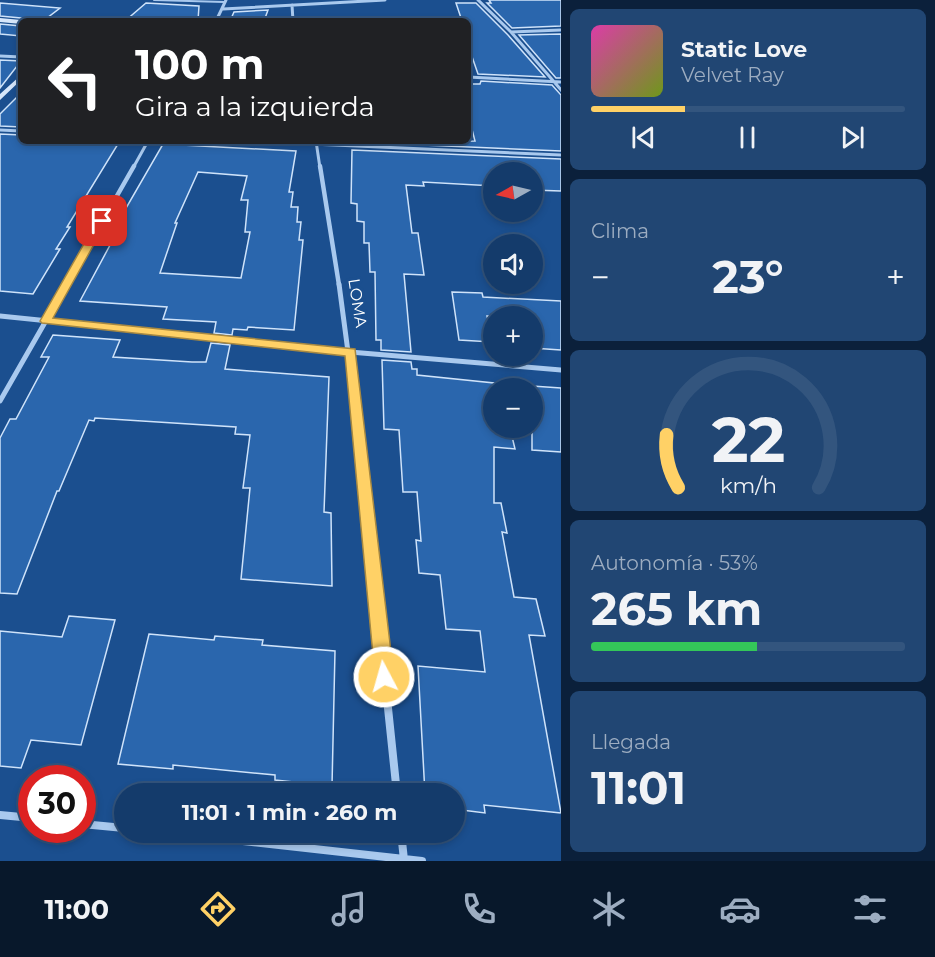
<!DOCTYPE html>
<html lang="es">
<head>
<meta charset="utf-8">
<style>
  body { margin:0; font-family:Montserrat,sans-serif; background:#214673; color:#f1f3f6; height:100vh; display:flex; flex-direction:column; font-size:22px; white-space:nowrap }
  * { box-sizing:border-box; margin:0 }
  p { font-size:20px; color:#9dadc1 }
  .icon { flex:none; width:33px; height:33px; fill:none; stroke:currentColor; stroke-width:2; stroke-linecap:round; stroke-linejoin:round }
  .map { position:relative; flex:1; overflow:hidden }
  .panel { display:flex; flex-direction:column; gap:9px; padding:9px; background:#0b203b; width:374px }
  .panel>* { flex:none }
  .hud { position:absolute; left:18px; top:18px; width:453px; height:126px; border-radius:9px; box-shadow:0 3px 9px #0003,0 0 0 2px #33557e; background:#202124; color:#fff; overflow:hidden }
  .needle { width:39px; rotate:262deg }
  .controls { position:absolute; left:483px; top:162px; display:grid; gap:12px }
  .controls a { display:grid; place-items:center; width:60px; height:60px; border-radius:50%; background:#143b6b; box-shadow:0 3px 9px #0003,0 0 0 2px #33557e; font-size:30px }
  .speed { position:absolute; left:18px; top:765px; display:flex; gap:12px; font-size:30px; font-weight:700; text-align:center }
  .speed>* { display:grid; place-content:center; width:78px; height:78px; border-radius:50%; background:#143b6b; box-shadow:0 3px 9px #0003,0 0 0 2px #33557e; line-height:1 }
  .speed .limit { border:9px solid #d22; background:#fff; color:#111 }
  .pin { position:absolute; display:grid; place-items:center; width:51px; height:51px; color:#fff; margin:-26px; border-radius:12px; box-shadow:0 3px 9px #0006 }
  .me { position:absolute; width:66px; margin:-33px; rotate:354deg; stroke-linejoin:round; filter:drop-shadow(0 0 4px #0008) }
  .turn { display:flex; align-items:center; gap:21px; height:126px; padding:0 18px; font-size:27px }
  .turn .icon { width:78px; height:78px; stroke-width:2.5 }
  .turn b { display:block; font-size:42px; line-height:51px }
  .big { font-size:45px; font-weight:700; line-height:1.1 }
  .panel .widget { flex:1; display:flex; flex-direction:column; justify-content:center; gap:9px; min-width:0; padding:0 21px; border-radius:9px; background:#214673 }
  .panel .dial { align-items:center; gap:0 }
  .dial svg { height:156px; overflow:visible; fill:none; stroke:#33557e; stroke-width:7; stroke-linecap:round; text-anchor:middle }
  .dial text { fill:#f1f3f6; stroke:none }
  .song { display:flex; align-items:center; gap:18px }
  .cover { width:72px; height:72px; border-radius:9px; background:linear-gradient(135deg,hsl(320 70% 55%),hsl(80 70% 35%)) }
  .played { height:6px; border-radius:3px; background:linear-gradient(90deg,#ffd166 30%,#33557e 30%) }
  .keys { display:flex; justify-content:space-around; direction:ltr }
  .heat { display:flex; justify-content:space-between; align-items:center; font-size:33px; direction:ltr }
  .charge { height:9px; border-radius:4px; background:linear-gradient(90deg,#34c759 53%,#33557e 0) }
  .trip { position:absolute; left:114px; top:783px; width:351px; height:60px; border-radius:30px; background:#143b6b; box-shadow:0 3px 9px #0003,0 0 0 2px #33557e; font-weight:700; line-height:60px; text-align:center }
  .menu { display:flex; height:96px; justify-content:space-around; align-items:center; background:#08182b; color:#9dadc1 }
  .menu .icon { width:42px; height:42px }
  .menu .active { color:#ffd166 }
  .menu b { font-size:27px; color:#f1f3f6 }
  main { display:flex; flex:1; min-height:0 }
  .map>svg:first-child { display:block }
</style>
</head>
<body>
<main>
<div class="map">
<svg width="562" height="861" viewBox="0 0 562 861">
  <rect width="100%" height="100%" fill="#1b4f8f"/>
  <path fill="#2a66ad" stroke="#cfe3fa" stroke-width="1.5" fill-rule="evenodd" d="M489,0H561V26L512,28L487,3H491Z
    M0,3L60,8L43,21H25L21,18L0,16Z
    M146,3L199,6L198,21H125Z
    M456,3H476L508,35L545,77L478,74L468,45V21H462Z
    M268,10L264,21H230L234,12Z
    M0,24L21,26V36L0,34Z
    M561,34V78H556L519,35Z
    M0,60L21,61L0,88Z
    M481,81L552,85L561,95V151L352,142L475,141L468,114V84H480Z
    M21,93V127L0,126V114Z
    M0,134L21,135V141L118,144L67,227H70L56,249H60L33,294L0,291Z
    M163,144L296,151L289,192H293L291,207H298L297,222H301L299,240H303L294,330L248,327L247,330L233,329L232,335L214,333L216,322L163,319L167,307L80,301L116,234L124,215H122ZM198,172L247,176L241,200H248L245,232H250L241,278L160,273L177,223H175Z
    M352,150L561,159V191L532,190V172H494V186L423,182L424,186L406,185L412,233H418L424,275L404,274L411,352L381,350V340H376L375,272H370L369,243H364V222L357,221V204L351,203Z
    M452,292L482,293L483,297L561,301V350L532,348V316H487L492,342L459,340Z
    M53,335L120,340L113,357L192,362H206L211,343L230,345L225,369L329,377L324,512L331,513L332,586L241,579L250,488H243L250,435L235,434L236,427L95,418L94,421L89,420L59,491H57L17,594L0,593V438L10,419H16L49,357H41Z
    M382,360L411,362L412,369H417V375L494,383V428H510L515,449L494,447V503H501L507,533L502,532L514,597L536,599L545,636L529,635L561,813L484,805L485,813L454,809V794H425L418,666L485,672L480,631L446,629L440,575L419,573L416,540L421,541L417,492H403L399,430L384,429Z
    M532,386L561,388V452L532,450Z
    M69,616L115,620L81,745L31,740L21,768L0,766V631L62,637Z
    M149,634L214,640L215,636L263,640L262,645L335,651L332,786L275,780V775L173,765V769L118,764Z"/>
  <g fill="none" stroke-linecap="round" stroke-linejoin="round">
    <path stroke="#a9c9ee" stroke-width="2" d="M154,0L224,2"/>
    <path stroke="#a9c9ee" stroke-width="3" d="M478,0L511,32L562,91
      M292,5L293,21
      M223,9L385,0
      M216,21L226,0
      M511,32L562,30
      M0,56L21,57
      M468,77L562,82
      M0,130L21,131
      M243,141L562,155
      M316,141L320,168
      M133,168L148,141"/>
    <path stroke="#a9c9ee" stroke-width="4.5" d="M320,166L339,285
      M66,285L134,166"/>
    <path stroke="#a9c9ee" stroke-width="5" d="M339,284L359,435
      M0,316L350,352L562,370
      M0,401L67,284"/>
    <path stroke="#a9c9ee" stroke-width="7" d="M359,433L379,623"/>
    <path stroke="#a9c9ee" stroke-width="8" d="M379,622L397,794
      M0,815L32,818
      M82,824L124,828
      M162,832L422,861
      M401,832L404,860"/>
    <path fill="#d6e6fa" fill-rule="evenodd" d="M0,18L21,20L23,21L21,24L0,22Z
      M21,75V80L0,100V94Z"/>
  </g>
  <path fill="#ffd166" stroke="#a68842" stroke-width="1.5" d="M102,218L107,221L53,318L355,349L394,677L391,684L384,686L378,684L375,677L345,356L42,323L40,321L97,221Z"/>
  <g text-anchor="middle" stroke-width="6" stroke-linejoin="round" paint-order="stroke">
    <g font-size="16" fill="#fff" stroke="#1b4f8f">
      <text transform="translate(358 303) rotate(81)" y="6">LOMA</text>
    </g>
  </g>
</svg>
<div class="controls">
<a><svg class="needle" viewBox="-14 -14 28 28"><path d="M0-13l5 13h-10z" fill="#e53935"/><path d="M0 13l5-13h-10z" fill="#9dadc1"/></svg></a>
<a><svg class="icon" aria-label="sound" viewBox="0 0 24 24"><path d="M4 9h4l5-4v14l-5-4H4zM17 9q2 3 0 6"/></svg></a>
<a>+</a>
<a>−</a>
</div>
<div class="speed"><div class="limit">30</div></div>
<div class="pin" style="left:102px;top:221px;background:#d93025"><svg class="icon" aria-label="arrive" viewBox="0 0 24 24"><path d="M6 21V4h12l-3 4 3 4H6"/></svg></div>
<svg class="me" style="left:384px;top:677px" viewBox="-20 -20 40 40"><circle r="17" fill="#ffd166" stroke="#fff" stroke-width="3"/><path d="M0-11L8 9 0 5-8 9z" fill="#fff"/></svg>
<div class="trip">11:01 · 1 min · 260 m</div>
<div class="hud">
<div class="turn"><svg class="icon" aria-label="left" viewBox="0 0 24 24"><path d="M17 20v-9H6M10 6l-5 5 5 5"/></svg><div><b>100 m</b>Gira a la izquierda</div></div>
</div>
</div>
<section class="panel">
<div class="widget">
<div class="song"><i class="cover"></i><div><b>Static Love</b><p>Velvet Ray</p></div></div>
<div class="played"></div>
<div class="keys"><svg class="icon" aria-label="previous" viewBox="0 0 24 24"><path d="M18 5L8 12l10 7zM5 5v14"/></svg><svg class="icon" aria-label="pause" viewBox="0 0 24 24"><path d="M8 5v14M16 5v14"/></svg><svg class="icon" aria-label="next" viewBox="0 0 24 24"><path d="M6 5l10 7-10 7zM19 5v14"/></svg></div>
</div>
<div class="widget"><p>Clima</p>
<div class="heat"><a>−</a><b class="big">23°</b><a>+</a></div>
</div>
<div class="widget dial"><svg viewBox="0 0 100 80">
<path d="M14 69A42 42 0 1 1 86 69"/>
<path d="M14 69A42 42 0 0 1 8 42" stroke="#ffd166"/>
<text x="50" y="56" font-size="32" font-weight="700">22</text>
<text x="50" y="72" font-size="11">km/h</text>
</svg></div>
<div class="widget"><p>Autonomía · 53%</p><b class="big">265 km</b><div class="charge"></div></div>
<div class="widget"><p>Llegada</p><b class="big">11:01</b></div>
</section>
</main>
<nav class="menu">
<b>11:00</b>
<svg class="icon active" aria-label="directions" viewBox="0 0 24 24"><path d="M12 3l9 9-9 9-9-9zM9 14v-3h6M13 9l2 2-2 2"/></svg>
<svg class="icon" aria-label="music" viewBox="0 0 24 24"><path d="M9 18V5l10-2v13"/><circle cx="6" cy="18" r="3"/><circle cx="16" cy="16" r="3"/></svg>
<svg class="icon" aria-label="phone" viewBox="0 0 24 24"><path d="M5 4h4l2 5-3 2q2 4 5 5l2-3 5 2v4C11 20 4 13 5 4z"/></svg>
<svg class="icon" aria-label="climate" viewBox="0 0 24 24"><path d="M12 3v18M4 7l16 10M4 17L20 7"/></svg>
<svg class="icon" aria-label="car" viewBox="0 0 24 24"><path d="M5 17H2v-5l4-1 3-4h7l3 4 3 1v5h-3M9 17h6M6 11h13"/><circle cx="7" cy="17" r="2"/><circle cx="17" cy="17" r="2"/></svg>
<svg class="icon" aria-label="filters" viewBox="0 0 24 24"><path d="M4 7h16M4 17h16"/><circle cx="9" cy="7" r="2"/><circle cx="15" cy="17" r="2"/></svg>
</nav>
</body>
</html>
